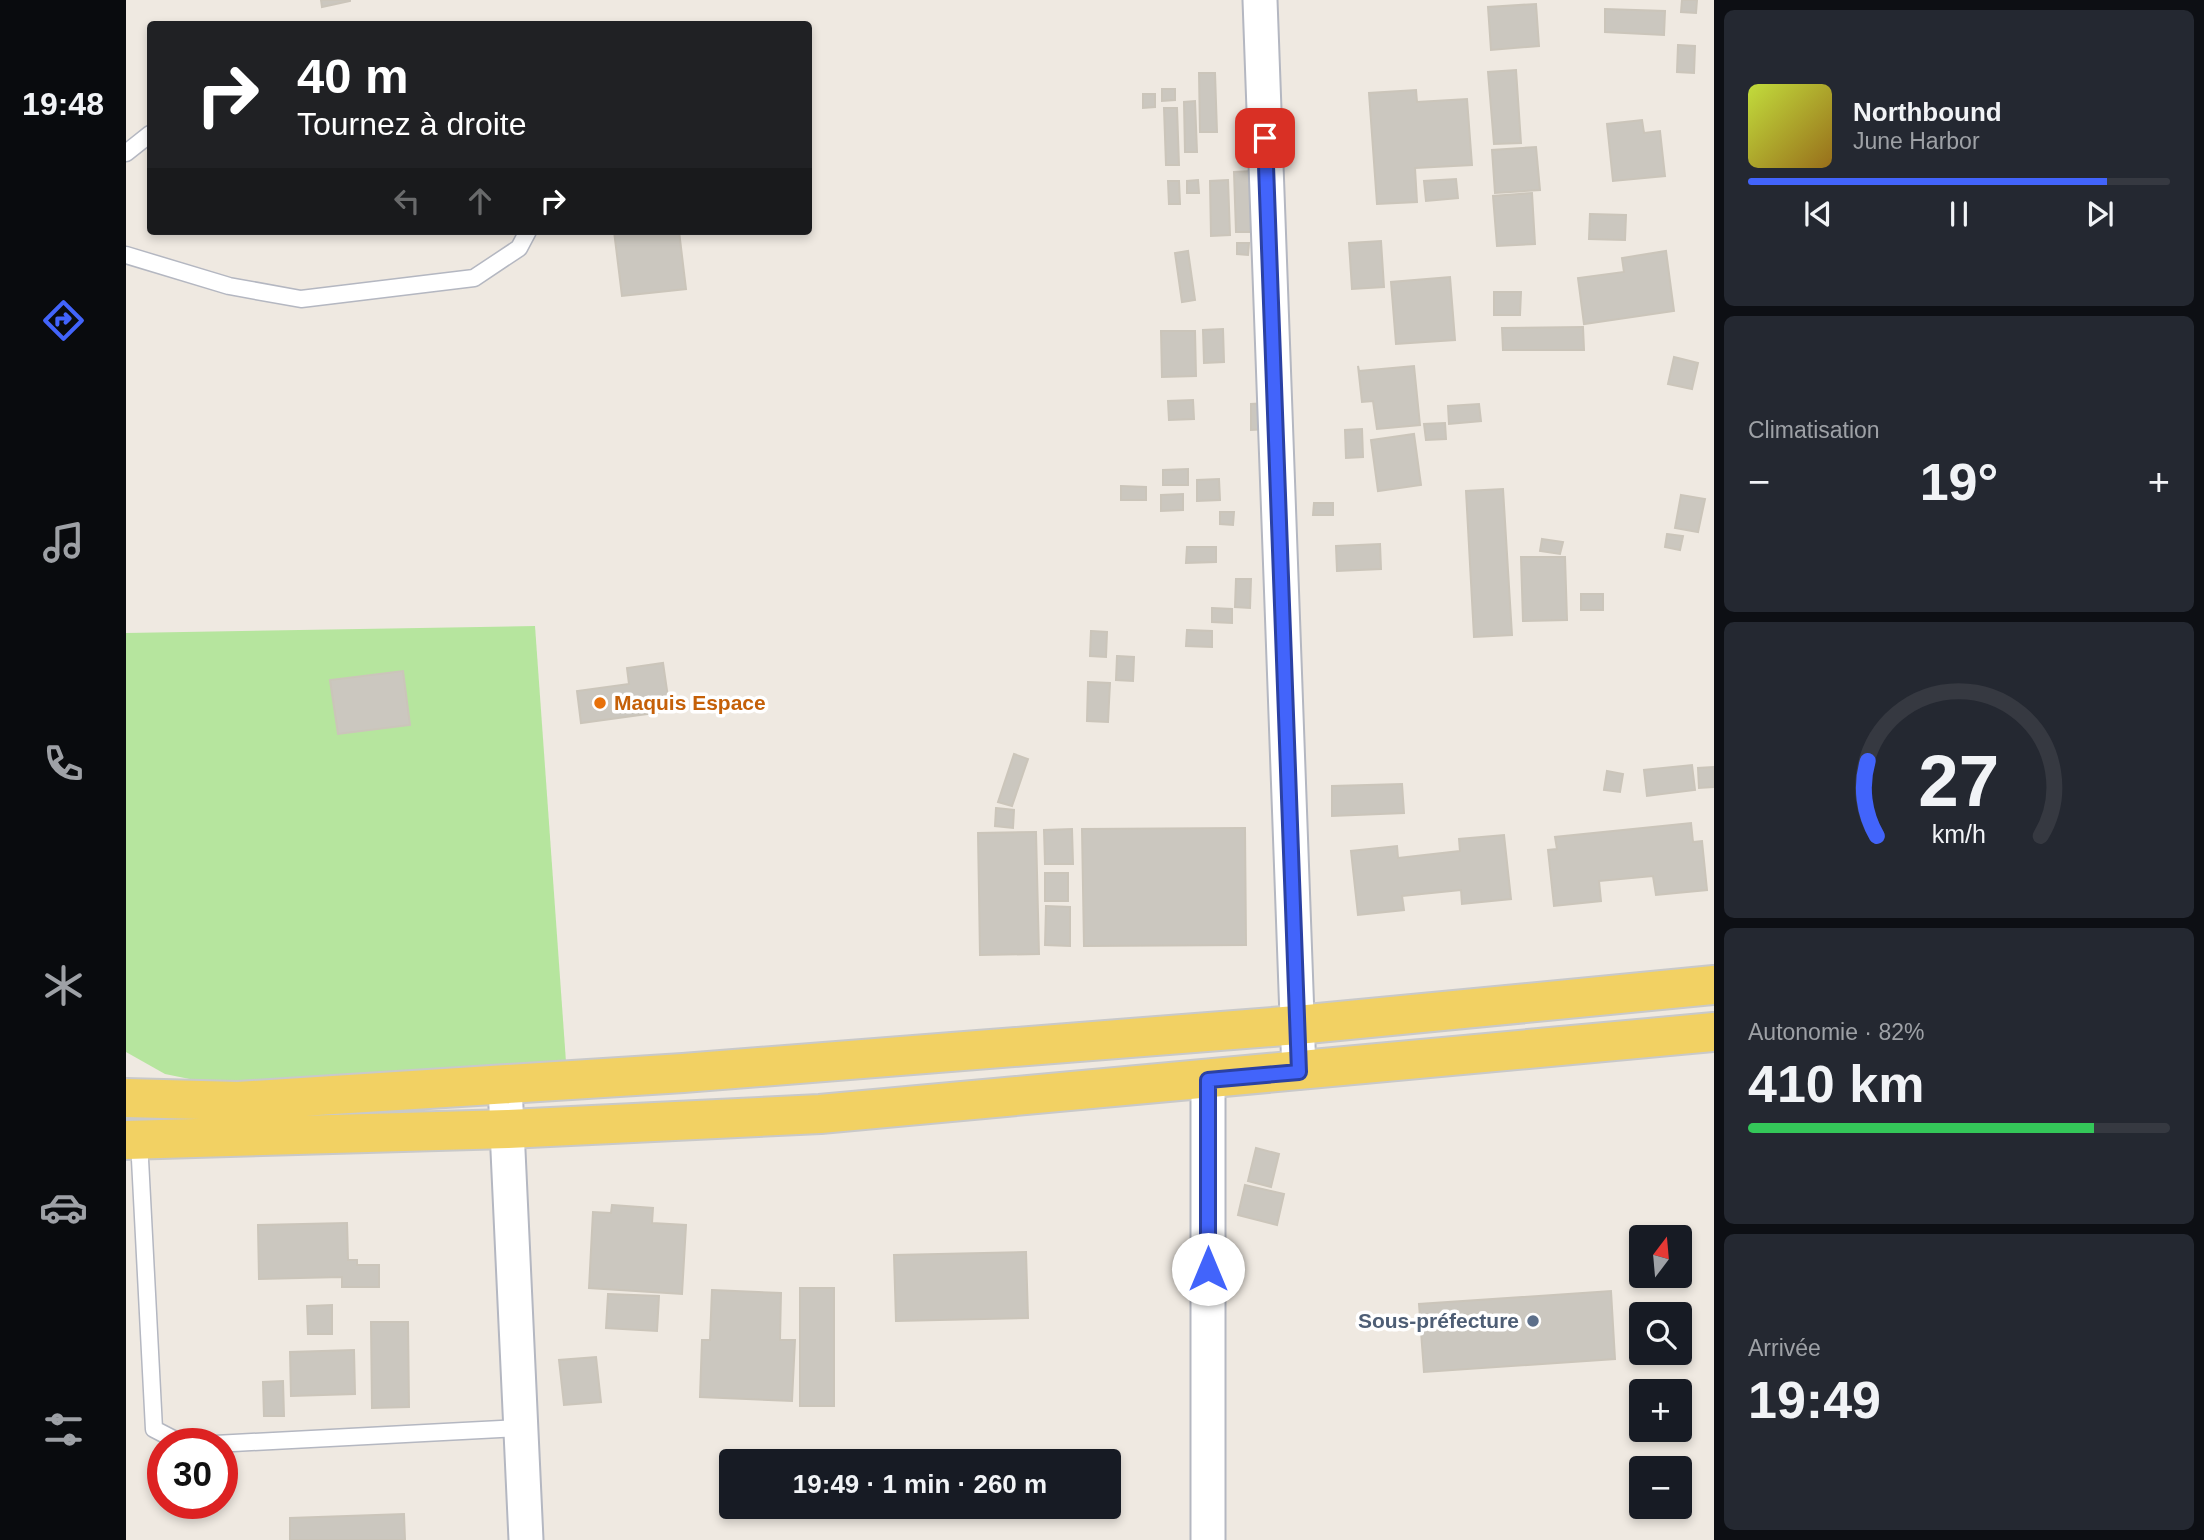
<!DOCTYPE html>
<html lang="fr">
<head>
<meta charset="utf-8">
<style>
  body { margin:0; font-family:Arial,sans-serif; background:#242831; color:#f1f3f6; height:100vh; display:flex; flex-direction:column; font-size:26px; white-space:nowrap }
  * { box-sizing:border-box; margin:0 }
  p { font-size:23px; color:#9ea1a6 }
  .icon { flex:none; width:38px; height:38px; fill:none; stroke:currentColor; stroke-width:2; stroke-linecap:round; stroke-linejoin:round }
  .map { position:relative; flex:1; overflow:hidden }
  .details { display:flex; flex-direction:column; gap:10px; padding:10px; background:#0d0f14; width:490px }
  .details>* { flex:none }
  .top-card { position:absolute; left:21px; top:21px; width:665px; height:214px; border-radius:7px; box-shadow:0 4px 10px #0003; background:#202124; color:#fff; overflow:hidden }
  .needle { width:46px; rotate:16deg }
  .controls { position:absolute; left:1503px; top:1225px; display:grid; gap:14px }
  .controls a { display:grid; place-items:center; width:63px; height:63px; border-radius:7px; background:#171b24; box-shadow:0 4px 10px #0003; font-size:35px }
  .speed { position:absolute; left:21px; top:1428px; display:flex; gap:14px; font-size:35px; font-weight:700; text-align:center }
  .speed>* { display:grid; place-content:center; width:91px; height:91px; border-radius:50%; background:#171b24; box-shadow:0 4px 10px #0003; line-height:1 }
  .speed .limit { border:10px solid #d22; background:#fff; color:#111 }
  .pin { position:absolute; display:grid; place-items:center; width:60px; height:60px; color:#fff; margin:-30px; border-radius:14px; box-shadow:0 4px 10px #0006 }
  .me { position:absolute; width:77px; margin:-38px; rotate:0deg; stroke-linejoin:round; filter:drop-shadow(0 0 5px #0008) }
  .turn { display:flex; align-items:center; gap:24px; height:147px; padding:0 35px; font-size:32px }
  .turn .icon { width:91px; height:91px; stroke-width:2.5 }
  .turn b { display:block; font-size:49px; line-height:60px }
  .lanes { display:flex; align-items:center; height:66px; padding:0 35px; background:#0003; justify-content:center; gap:35px; direction:ltr }
  .lanes .off { opacity:.35 }
  .big { font-size:52px; font-weight:700; line-height:1.1 }
  .details .widget { flex:1; display:flex; flex-direction:column; justify-content:center; gap:10px; min-width:0; padding:0 24px; border-radius:10px; background:#242831 }
  .details .dial { align-items:center; gap:0 }
  .dial svg { height:182px; overflow:visible; fill:none; stroke:#363941; stroke-width:7; stroke-linecap:round; text-anchor:middle }
  .dial text { fill:#f1f3f6; stroke:none }
  .song { display:flex; align-items:center; gap:21px }
  .cover { width:84px; height:84px; border-radius:10px; background:linear-gradient(135deg,hsl(70 70% 55%),hsl(40 70% 35%)) }
  .played { height:7px; border-radius:4px; background:linear-gradient(90deg,#4264fb 85%,#363941 85%) }
  .keys { display:flex; justify-content:space-around; direction:ltr }
  .heat { display:flex; justify-content:space-between; align-items:center; font-size:38px; direction:ltr }
  .charge { height:10px; border-radius:5px; background:linear-gradient(90deg,#34c759 82%,#363941 0) }
  .trip { position:absolute; left:593px; top:1449px; width:402px; height:70px; border-radius:7px; background:#171b24; box-shadow:0 4px 10px #0003; font-weight:700; line-height:70px; text-align:center }
  main { display:flex; flex:1; min-height:0 }
  .tab-bar { display:flex; flex-direction:column; width:126px; justify-content:space-around; align-items:center; background:#090b0e; color:#9ea1a6 }
  .tab-bar .icon { width:49px; height:49px }
  .tab-bar .on { color:#4264fb }
  .tab-bar b { font-size:32px; color:#f1f3f6 }
  .map>svg:first-child { display:block }
</style>
</head>
<body>
<main>
<nav class="tab-bar">
<b>19:48</b>
<svg class="icon on" aria-label="directions" viewBox="0 0 24 24"><path d="M12 3l9 9-9 9-9-9zM9 14v-3h6M13 9l2 2-2 2"/></svg>
<svg class="icon" aria-label="music" viewBox="0 0 24 24"><path d="M9 18V5l10-2v13"/><circle cx="6" cy="18" r="3"/><circle cx="16" cy="16" r="3"/></svg>
<svg class="icon" aria-label="phone" viewBox="0 0 24 24"><path d="M5 4h4l2 5-3 2q2 4 5 5l2-3 5 2v4C11 20 4 13 5 4z"/></svg>
<svg class="icon" aria-label="climate" viewBox="0 0 24 24"><path d="M12 3v18M4 7l16 10M4 17L20 7"/></svg>
<svg class="icon" aria-label="car" viewBox="0 0 24 24"><path d="M5 17H2v-5l4-1 3-4h7l3 4 3 1v5h-3M9 17h6M6 11h13"/><circle cx="7" cy="17" r="2"/><circle cx="17" cy="17" r="2"/></svg>
<svg class="icon" aria-label="filters" viewBox="0 0 24 24"><path d="M4 7h16M4 17h16"/><circle cx="9" cy="7" r="2"/><circle cx="15" cy="17" r="2"/></svg>
</nav>
<div class="map">
<svg width="1588" height="1540" viewBox="0 0 1588 1540">
  <rect width="100%" height="100%" fill="#efe9e1"/>
  <path fill="#b6e59e" d="M409,626L441,1076L143,1095L39,1074L0,1052V633Z"/>
  <path fill="#cbc7bf" stroke="#cbc5ba" stroke-width="2" d="M195,0H224V1L196,7Z
    M1556,0H1571L1570,13L1555,12Z
    M1410,4L1413,46L1365,50L1362,7Z
    M1479,9L1539,11L1538,35L1479,32Z
    M1552,45L1569,46L1568,73L1551,72Z
    M1390,70L1395,143L1368,144L1362,72Z
    M1073,73H1089L1091,132H1074Z
    M1036,89H1049V100L1036,101Z
    M1290,90L1291,102L1341,99L1346,165L1289,168L1291,202L1251,204L1243,93Z
    M1017,94H1029V107L1017,108Z
    M1069,101L1071,152H1059L1058,102Z
    M1038,108H1051L1053,165H1040Z
    M1516,120L1518,133L1534,131L1539,176L1487,181L1481,124Z
    M1410,147L1414,190L1369,193L1366,150Z
    M1127,171L1129,232H1110L1108,172Z
    M1330,179L1332,198L1300,201L1298,181Z
    M1072,180L1073,193H1061V181Z
    M1102,180L1104,235L1085,236L1084,181Z
    M1042,181H1053L1054,204H1043Z
    M1406,193L1409,244L1371,246L1367,196Z
    M1464,214L1500,215L1499,240L1463,239Z
    M488,231H553L560,289L496,296Z
    M1255,241L1258,287L1226,289L1223,243Z
    M1111,243H1123L1122,255L1111,254Z
    M1062,251L1069,300L1056,302L1049,253Z
    M1540,251L1548,311L1458,324L1452,278L1498,272L1496,258Z
    M1324,277L1329,340L1270,344L1265,282Z
    M1368,292H1395L1394,315H1368Z
    M1457,327L1458,350H1377L1376,328Z
    M1097,329L1098,362L1078,363L1077,330Z
    M1035,331H1069L1070,376L1036,377Z
    M1548,357L1572,363L1566,389L1542,384Z
    M1232,366L1233,371L1288,366L1294,425L1251,429L1247,401L1236,402Z
    M1067,400L1068,419L1043,420L1042,401Z
    M1142,403V429L1125,430V404Z
    M1353,404L1355,421L1323,424L1322,406Z
    M1319,423L1320,439L1300,440L1298,424Z
    M1236,429L1237,457L1220,458L1219,430Z
    M1288,434L1295,485L1252,491L1245,440Z
    M1062,469V485H1037V470Z
    M1093,479L1094,500L1071,501V480Z
    M995,486L1020,487V500H995Z
    M1377,489L1386,635L1348,637L1340,491Z
    M1057,494V510L1035,511V495Z
    M1555,495L1579,499L1572,532L1549,528Z
    M1188,503H1207V515H1187Z
    M1094,512H1108L1107,525L1094,524Z
    M1541,534L1557,536L1554,550L1539,547Z
    M1416,539L1437,542L1434,554L1414,551Z
    M1254,544L1255,569L1211,571L1210,546Z
    M1061,547H1090V562L1060,563Z
    M1395,557H1439L1441,620L1397,621Z
    M1110,579H1125L1124,608L1109,607Z
    M1455,594H1477V610H1455Z
    M1086,608L1106,609V623L1086,622Z
    M1061,630L1086,631V647L1060,646Z
    M965,631L981,632L980,657L964,656Z
    M991,656L1008,657L1007,681L990,680Z
    M537,663L544,711L455,723L451,691L503,684L501,668Z
    M277,671L284,725L212,734L204,680Z
    M962,682L984,683L982,722L961,721Z
    M888,754L902,759L886,806L872,802Z
    M1566,765L1569,790L1521,796L1518,770Z
    M1588,767V787L1573,788L1572,768Z
    M1481,771L1497,774L1494,792L1478,790Z
    M1276,784L1278,813L1206,816V786Z
    M870,808L888,810L887,828L869,826Z
    M1565,823L1567,842L1576,841L1581,890L1530,895L1527,876L1473,881L1475,901L1428,906L1422,850L1431,849L1429,837Z
    M1119,828L1120,945L958,946L956,829Z
    M946,829L947,864H919L918,830Z
    M910,832L913,954L854,955L852,833Z
    M1378,835L1385,899L1336,904L1335,890L1276,896L1278,910L1232,915L1225,851L1271,846L1272,858L1334,851L1333,839Z
    M919,873H942V901H919Z
    M920,906L944,907V946L919,945Z
    M1130,1148L1153,1154L1145,1187L1122,1181Z
    M1119,1185L1158,1194L1151,1225L1112,1215Z
    M486,1205L527,1208L526,1223L560,1225L556,1294L463,1288L467,1212L485,1213Z
    M221,1223L222,1260H231V1265H253V1287H216V1277L133,1279L132,1225Z
    M900,1252L902,1318L770,1321L768,1255Z
    M674,1288H708V1406H674Z
    M586,1290L655,1293L654,1340H669L666,1401L574,1397L576,1340H584Z
    M1485,1291L1489,1359L1298,1372L1293,1304Z
    M482,1294L533,1296L531,1331L480,1328Z
    M206,1305V1334H182L181,1306Z
    M245,1322H282L283,1407L246,1408Z
    M228,1350L229,1394L165,1396L164,1352Z
    M470,1357L475,1402L438,1405L433,1360Z
    M157,1381L158,1416H138L137,1382Z
    M633,1452L668,1461H630Z
    M278,1514L279,1540H164V1518Z"/>
  <g fill="none" stroke-linecap="round" stroke-linejoin="round">
    <defs>
      <path id="service" d="M0,153L24,134
        M0,255L103,286L175,299L348,278L393,248L402,231
        M13,1140L28,1429L57,1444
        M89,1444L394,1428"/>
      <path id="minor" d="M1134,0L1173,1072
        M1082,1080V1540
        M379,1086L400,1540"/>
      <path id="primary" d="M0,1098L112,1101L557,1073L1171,1025L1588,985
        M0,1140L382,1129L694,1114L1588,1032"/>
    </defs>
    <use href="#service" stroke="#b4b7c1" stroke-width="19"/>
    <use href="#minor" stroke="#b4b7c1" stroke-width="37"/>
    <use href="#primary" stroke="#c9c9c9" stroke-width="42"/>
    <use href="#service" stroke="#fff" stroke-width="16"/>
    <use href="#minor" stroke="#fff" stroke-width="33"/>
    <use href="#primary" stroke="#f2d163" stroke-width="38"/>
  </g>
  <g fill="none" stroke-linecap="round" stroke-linejoin="round">
    <defs>
      <path id="route" d="M1082,1269V1080L1173,1072L1139,138"/>
    </defs>
    <use href="#route" stroke="#2b41a3" stroke-width="18"/>
    <use href="#route" stroke="#4264fb" stroke-width="12"/>
  </g>
  <circle fill="#e8710a" stroke="#fff" stroke-width="2.5" cx="474" cy="703" r="7"/>
  <circle fill="#5c6f8a" stroke="#fff" stroke-width="2.5" cx="1407" cy="1321" r="7"/>
  <g text-anchor="middle" stroke-width="7" stroke-linejoin="round" paint-order="stroke">
    <g font-size="21" font-weight="bold" fill="#c56008" stroke="#fff" text-anchor="start">
      <text x="488" y="710">Maquis Espace</text>
    </g>
    <g font-size="21" font-weight="bold" fill="#4e5e75" stroke="#fff" text-anchor="end">
      <text x="1393" y="1328">Sous-préfecture</text>
    </g>
  </g>
</svg>
<div class="controls">
<a><svg class="needle" viewBox="-14 -14 28 28"><path d="M0-13l5 13h-10z" fill="#e53935"/><path d="M0 13l5-13h-10z" fill="#9ea1a6"/></svg></a>
<a><svg class="icon" aria-label="search" viewBox="0 0 24 24"><circle cx="10" cy="10" r="6"/><path d="M15 15l6 6"/></svg></a>
<a>+</a>
<a>−</a>
</div>
<div class="speed"><div class="limit">30</div></div>
<div class="pin" style="left:1139px;top:138px;background:#d93025"><svg class="icon" aria-label="arrive" viewBox="0 0 24 24"><path d="M6 21V4h12l-3 4 3 4H6"/></svg></div>
<svg class="me" style="left:1082px;top:1269px" viewBox="-20 -20 40 40"><circle r="19" fill="#fff"/><path d="M0-13L10 11 0 6-10 11z" fill="#4264fb"/></svg>
<div class="trip">19:49 · 1 min · 260 m</div>
<div class="top-card">
<div class="turn"><svg class="icon" aria-label="right" viewBox="0 0 24 24"><path d="M7 20v-9h11M14 6l5 5-5 5"/></svg><div><b>40 m</b>Tournez à droite</div></div>
<div class="lanes"><svg class="icon off" aria-label="left" viewBox="0 0 24 24"><path d="M17 20v-9H6M10 6l-5 5 5 5"/></svg><svg class="icon off" aria-label="ahead" viewBox="0 0 24 24"><path d="M12 20V5M6 11l6-6 6 6"/></svg><svg class="icon" aria-label="right" viewBox="0 0 24 24"><path d="M7 20v-9h11M14 6l5 5-5 5"/></svg></div>
</div>
</div>
<section class="details">
<div class="widget">
<div class="song"><i class="cover"></i><div><b>Northbound</b><p>June Harbor</p></div></div>
<div class="played"></div>
<div class="keys"><svg class="icon" aria-label="previous" viewBox="0 0 24 24"><path d="M18 5L8 12l10 7zM5 5v14"/></svg><svg class="icon" aria-label="pause" viewBox="0 0 24 24"><path d="M8 5v14M16 5v14"/></svg><svg class="icon" aria-label="next" viewBox="0 0 24 24"><path d="M6 5l10 7-10 7zM19 5v14"/></svg></div>
</div>
<div class="widget"><p>Climatisation</p>
<div class="heat"><a>−</a><b class="big">19°</b><a>+</a></div>
</div>
<div class="widget dial"><svg viewBox="0 0 100 80">
<path d="M14 69A42 42 0 1 1 86 69"/>
<path d="M14 69A42 42 0 0 1 10 36" stroke="#4264fb"/>
<text x="50" y="56" font-size="32" font-weight="700">27</text>
<text x="50" y="72" font-size="11">km/h</text>
</svg></div>
<div class="widget"><p>Autonomie · 82%</p><b class="big">410 km</b><div class="charge"></div></div>
<div class="widget"><p>Arrivée</p><b class="big">19:49</b></div>
</section>
</main>
</body>
</html>
